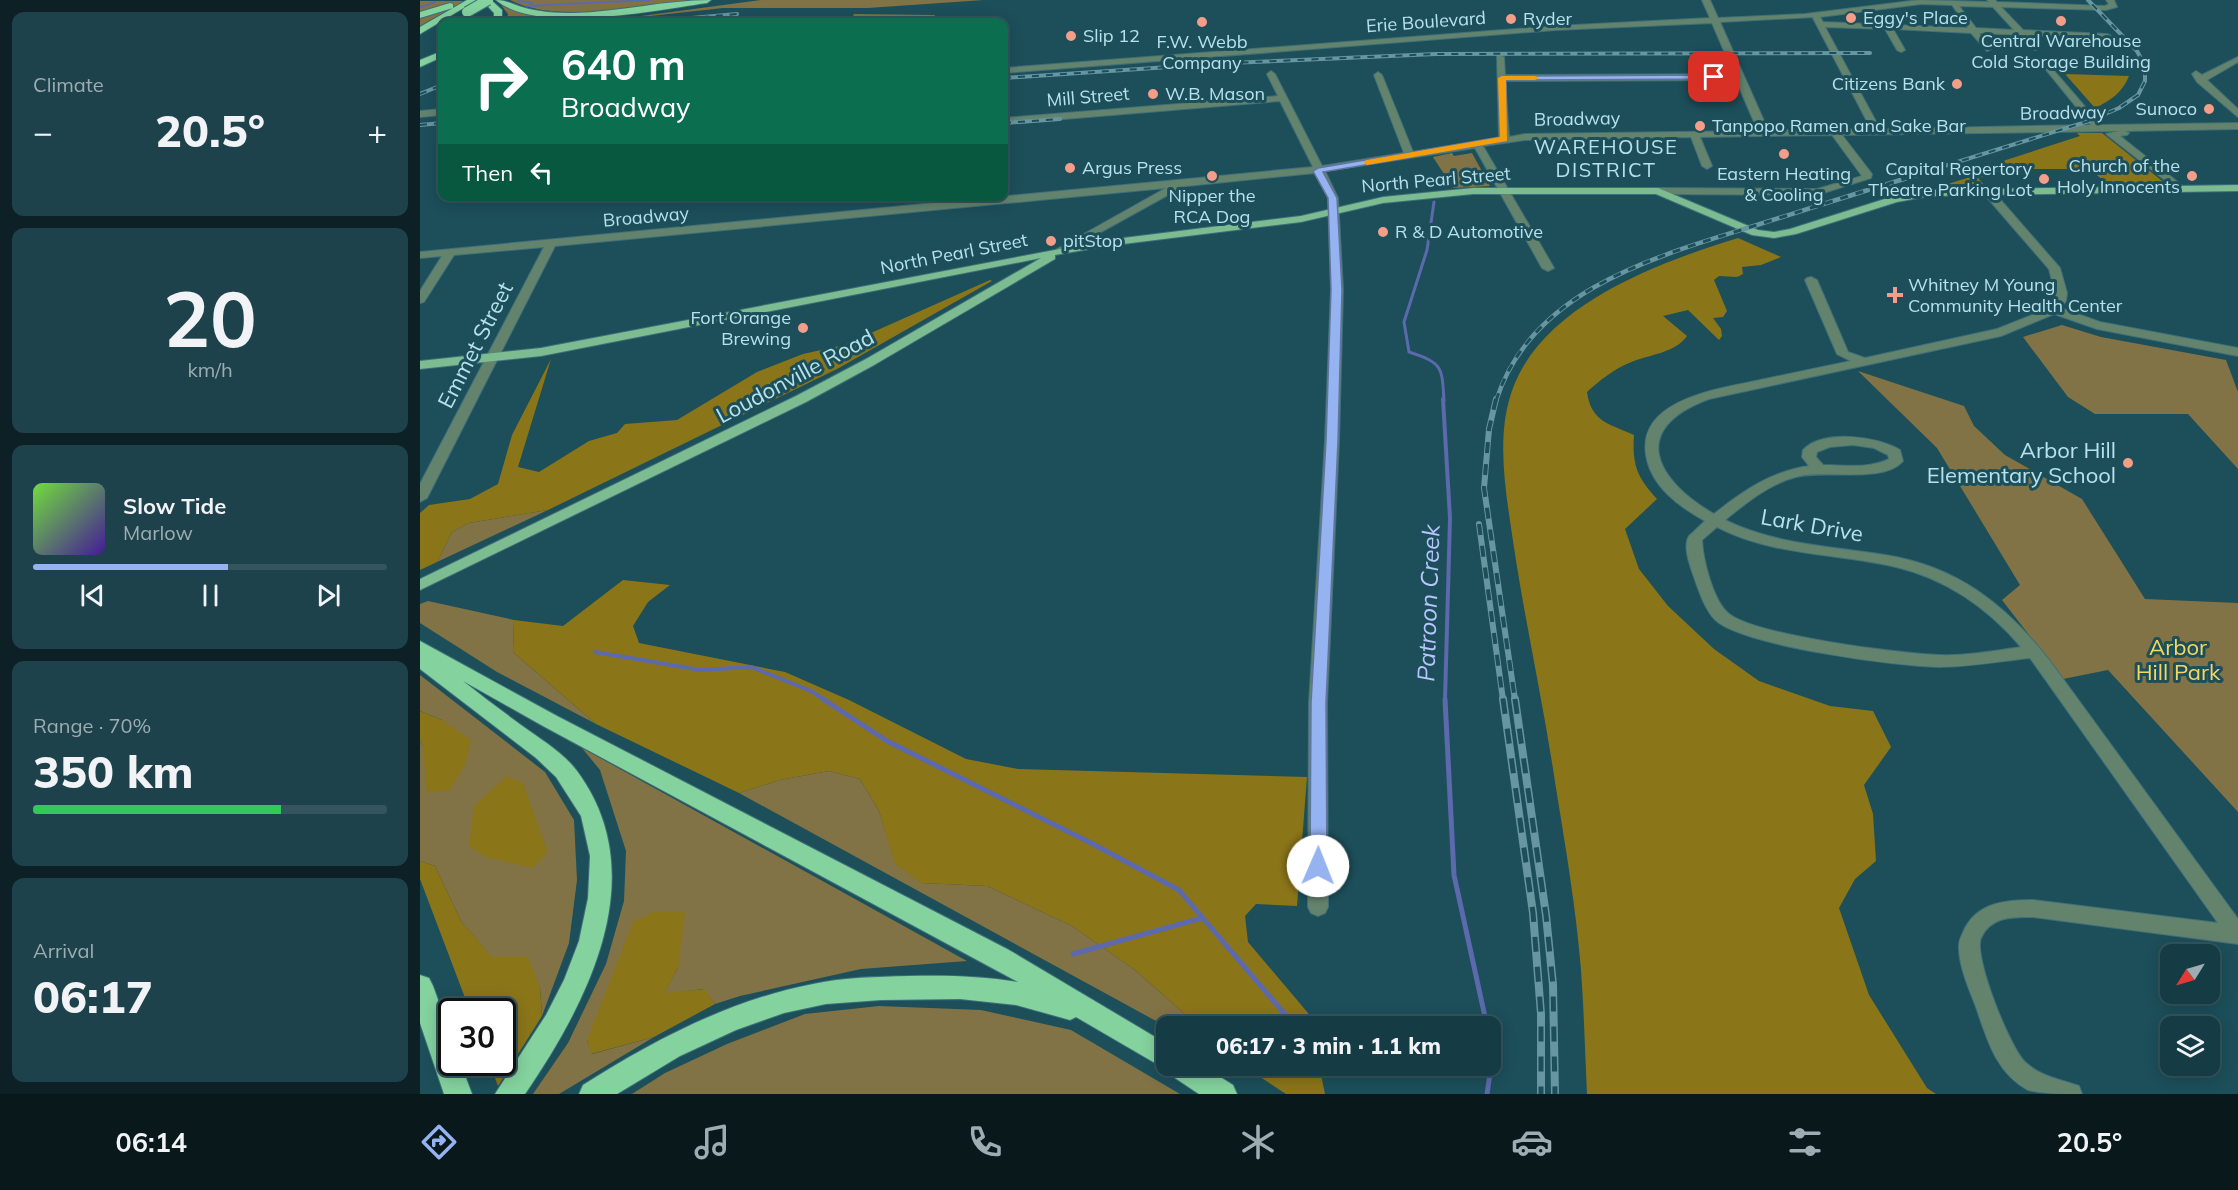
<!DOCTYPE html>
<html lang="en">
<head>
<meta charset="utf-8">
<style>
  body { margin:0; font-family:Mulish,sans-serif; background:#1e424b; color:#f1f3f6; height:100vh; display:flex; flex-direction:column; font-size:22px; white-space:nowrap }
  * { box-sizing:border-box; margin:0 }
  p { font-size:20px; color:#9dadb2 }
  .icon { flex:none; width:33px; height:33px; fill:none; stroke:currentColor; stroke-width:2; stroke-linecap:round; stroke-linejoin:round }
  .map { position:relative; flex:1; overflow:hidden }
  .sheet { display:flex; flex-direction:column; gap:12px; padding:12px; background:#0c2025; width:420px }
  .sheet>* { flex:none }
  .banner { position:absolute; left:18px; top:18px; width:570px; height:183px; border-radius:12px; box-shadow:0 3px 15px #0003,0 0 0 2px #34555d; background:#0b6e4f; color:#fff; overflow:hidden }
  .needle { width:39px; rotate:233deg }
  .fabs { position:absolute; left:1740px; top:944px; display:grid; gap:12px }
  .fabs a { display:grid; place-items:center; width:60px; height:60px; border-radius:12px; background:#153b44; box-shadow:0 3px 15px #0003,0 0 0 2px #34555d; font-size:30px }
  .speed { position:absolute; left:18px; top:998px; display:flex; gap:12px; font-size:30px; font-weight:700; text-align:center }
  .speed>* { display:grid; place-content:center; width:78px; height:78px; border-radius:50%; background:#153b44; box-shadow:0 3px 15px #0003,0 0 0 2px #34555d; line-height:1 }
  .speed .limit { border:3px solid #111; border-radius:9px; background:#fff; color:#111 }
  .pin { position:absolute; display:grid; place-items:center; width:51px; height:51px; color:#fff; margin:-26px; border-radius:12px; box-shadow:0 3px 9px #0006 }
  .me { position:absolute; width:66px; margin:-33px; rotate:1deg; stroke-linejoin:round; filter:drop-shadow(0 0 4px #0008) }
  .turn { display:flex; align-items:center; gap:21px; height:126px; padding:0 24px; font-size:27px }
  .turn .icon { width:78px; height:78px; stroke-width:2.5 }
  .turn b { display:block; font-size:42px; line-height:51px }
  .then { display:flex; align-items:center; height:57px; padding:0 24px; background:#0003; gap:12px; font-size:22px }
  .big { font-size:45px; font-weight:800; line-height:1.1 }
  .sheet .card { flex:1; display:flex; flex-direction:column; justify-content:center; gap:9px; min-width:0; padding:0 21px; border-radius:12px; background:#1e424b }
  .sheet .dial { align-items:center; gap:0 }
  .dial b { font-size:78px; line-height:1 }
  .song { display:flex; align-items:center; gap:18px }
  .cover { width:72px; height:72px; border-radius:9px; background:linear-gradient(135deg,hsl(100 70% 55%),hsl(260 70% 35%)) }
  .played { height:6px; border-radius:3px; background:linear-gradient(90deg,#95b2f1 55%,#34555d 55%) }
  .keys { display:flex; justify-content:space-around; direction:ltr }
  .heat { display:flex; justify-content:space-between; align-items:center; font-size:33px; direction:ltr }
  .charge { height:9px; border-radius:4px; background:linear-gradient(90deg,#34c759 70%,#34555d 0) }
  .trip { position:absolute; left:736px; top:1016px; width:345px; height:60px; border-radius:12px; background:#153b44; box-shadow:0 3px 15px #0003,0 0 0 2px #34555d; font-weight:800; line-height:60px; text-align:center }
  .menu { display:flex; height:96px; justify-content:space-around; align-items:center; background:#08181b; color:#9dadb2 }
  .menu .icon { width:42px; height:42px }
  .menu .current { color:#95b2f1 }
  .menu b { font-size:27px; color:#f1f3f6 }
  main { display:flex; flex:1; min-height:0 }
  .map>svg:first-child { display:block }
</style>
</head>
<body>
<main>
<section class="sheet">
<div class="card"><p>Climate</p>
<div class="heat"><a>−</a><b class="big">20.5°</b><a>+</a></div>
</div>
<div class="card dial"><b>20</b><p>km/h</p></div>
<div class="card">
<div class="song"><i class="cover"></i><div><b>Slow Tide</b><p>Marlow</p></div></div>
<div class="played"></div>
<div class="keys"><svg class="icon" aria-label="previous" viewBox="0 0 24 24"><path d="M18 5L8 12l10 7zM5 5v14"/></svg><svg class="icon" aria-label="pause" viewBox="0 0 24 24"><path d="M8 5v14M16 5v14"/></svg><svg class="icon" aria-label="next" viewBox="0 0 24 24"><path d="M6 5l10 7-10 7zM19 5v14"/></svg></div>
</div>
<div class="card"><p>Range · 70%</p><b class="big">350 km</b><div class="charge"></div></div>
<div class="card"><p>Arrival</p><b class="big">06:17</b></div>
</section>
<div class="map">
<svg width="1818" height="1094" viewBox="0 0 1818 1094">
  <rect width="100%" height="100%" fill="#1c4f5a"/>
  <path fill="#817345" d="M90,0H274C224,6 135,24 90,0Z
    M341,0H564L448,8H303L176,22Z
    M0,1H44L0,26Z
    M81,5L103,14L168,16L135,22H86L88,14Z
    M434,14L515,15L512,22H430Z
    M1032,153L1034,156L1052,153L1070,186L1033,188L1013,157Z
    M1642,325L1681,337L1806,360L1818,392V469L1768,414H1675L1648,397L1603,337Z
    M1438,371L1544,406L1554,426L1585,455L1662,499L1725,599L1818,603V812L1688,670L1643,679L1582,600L1600,585L1517,448Z
    M128,510L17,562L32,532L49,523Z
    M8,601L94,620L93,652L176,724L77,672L0,623V604Z
    M0,675L125,772L154,820L157,880L149,943L122,1016L120,987L72,958L41,921L15,866L0,861V740L3,746L22,720L0,711Z
    M162,748L547,961L441,969L320,996L295,1004L283,989L244,994L258,967L167,1040L172,1054L234,1037L139,1094H113L148,1043L186,964L204,901L206,851L180,770Z
    M409,771L440,779L459,811L476,864L502,883L567,886L652,926L715,970L778,1026L747,1027L319,793L360,780Z
    M459,1006L561,1010L651,1030L760,1094H212L245,1073L307,1044L385,1014Z"/>
  <path fill="#8b7519" d="M1645,74L1709,76C1703,92 1690,101 1675,108Z
    M1657,133H1682L1746,184H1687L1670,169H1586L1558,178L1565,186H1521L1580,168L1583,161L1660,136Z
    M1318,238L1361,257L1341,265L1322,267L1323,274L1317,277L1299,276L1294,280L1307,311L1303,317L1293,318L1301,329L1302,336L1299,340L1268,310L1243,316L1267,336C1254,354 1229,354 1209,363C1194,369 1179,381 1167,392C1171,422 1190,424 1214,435C1212,465 1217,477 1237,499L1205,529L1219,569L1248,606L1294,649L1339,681L1410,706L1453,711L1471,747L1444,785L1453,814L1456,861L1435,879L1419,908L1449,995L1507,1088L1516,1094H1167C1165,1053 1164,1011 1161,970C1156,907 1145,844 1135,782C1123,701 1105,622 1093,541C1086,492 1075,436 1093,388C1124,304 1240,262 1318,238Z
    M570,280L572,281L417,369L128,510L49,523L32,532L17,562L0,570V513L9,505L50,499L78,484L92,435L131,359L98,467L119,472L169,441L197,433L205,424L257,420L337,372L383,354L424,345Z
    M203,580L250,585L228,602L213,626L219,643L365,672L429,700L546,759L598,769L887,777L877,906L836,904L825,916L828,942L888,1013L891,1026H778L715,970L652,926L567,886L501,883L475,864L459,811L440,779L409,771L360,780L319,793L176,724L93,652L94,620L143,626Z
    M0,711L22,720L51,740L45,765L30,790L7,793L3,746L0,740Z
    M87,776L103,783L128,853L112,868L66,857L49,846L54,806Z
    M0,861L15,866L41,921L72,957H108L120,987L122,1016L78,1086L69,1062H82V1011H50L0,879Z
    M234,912H265L258,967L245,993L284,989L295,1004L234,1037L171,1054L167,1040L213,922Z
    M822,1065H899L905,1094H866Z"/>
  <g fill="none" stroke-linecap="round" stroke-linejoin="round">
    <path stroke="#5c69ad" stroke-width="2" d="M98,1L112,3
      M107,6L230,0
      M0,7L15,2
      M50,18H59"/>
    <path stroke="#5c69ad" stroke-width="3" d="M1014,202L1007,250L984,322L989,352C1023,363 1022,367 1024,401"/>
    <path stroke="#5c69ad" stroke-width="4" d="M1023,399L1030,518L1025,700
      M175,652L280,670L331,667L391,691L405,700"/>
    <path stroke="#5c69ad" stroke-width="5" d="M403,699L467,741L671,843L759,890L875,1026
      M1025,699L1034,875L1067,1026
      M653,954L782,918
      M1067,1094L1073,1054L1071,1043"/>
    <defs>
      <path id="minor" d="M1282,0H1290L1298,18L1385,14L1499,0L1569,2L1567,0H1575L1577,2L1685,6L1689,4L1686,0H1694L1697,7L1686,10L1581,7L1603,30L1687,34L1691,36L1687,38L1608,35L1619,48L1615,50L1598,35L1559,33L1571,49L1567,51L1551,33L1473,29L1485,50L1481,52L1477,50L1465,29L1405,27L1460,129L1671,125L1619,61L1618,59L1622,57L1681,125L1818,123V129L1705,131L1709,133L1707,135L1700,136L1764,187V191L1760,192L1686,134L1699,131L1422,135L1452,174L1451,178L1397,195L1238,194L1233,191L1238,188L1397,189L1442,176L1412,135L1280,137L1292,166L1287,169L1282,166L1271,137L1105,140L1063,146L1134,268L1128,271L1122,268L1055,148L905,171L918,198L923,290L919,441L907,703L908,907L905,913L898,916L891,913L888,907L889,703L905,441L911,290L908,198L895,173L757,187V190L641,254L637,253V249L746,188L135,246L7,498L0,502V484L124,247L34,255L4,302L0,303V291L22,256L0,258V252L893,167L860,101L584,124V118L858,96L847,74L851,71L855,74L902,166L984,153L954,75L958,72L962,75L993,152L1079,138L1077,55L1084,57L1085,75L1314,74L1292,23L1136,30L584,73V68L1136,26L1290,18ZM1501,4L1532,5L1548,28L1403,22L1400,17ZM1539,6L1573,7L1594,30L1556,28ZM1394,17L1393,18L1451,129L1348,130L1300,22ZM1316,80L1338,131L1105,134L1089,137L1085,81Z
        M1818,57V62L1787,80L1818,109V117L1777,82L1772,74L1776,71L1782,75Z
        M22,109V115L0,117V111Z
        M1568,189L1572,190L1640,268L1647,293L1646,301L1641,308L1680,322L1818,348V356L1677,329L1634,314L1581,336L1289,399C1208,429 1235,480 1294,514C1323,491 1352,471 1389,466L1382,457L1383,450C1402,429 1458,436 1480,450L1483,461C1463,484 1404,469 1376,477C1349,484 1326,503 1305,520C1356,545 1411,546 1465,555C1537,566 1586,605 1630,661L1818,919V944L1613,917C1593,917 1571,916 1561,938C1553,956 1590,1048 1605,1062C1621,1077 1640,1079 1659,1086L1662,1094C1645,1094 1623,1094 1608,1090C1576,1073 1567,1039 1556,1007C1549,989 1538,964 1539,945C1539,939 1543,933 1545,928C1559,902 1587,900 1613,900L1798,923L1610,658C1580,661 1549,667 1519,667C1474,666 1334,647 1299,623C1287,615 1280,594 1275,580C1271,568 1262,547 1269,536L1285,521C1260,507 1231,487 1226,455C1217,397 1305,388 1345,379C1373,373 1402,367 1431,361L1417,354L1385,280L1387,278L1391,277L1397,280L1428,352L1445,358L1577,329L1630,308L1634,301L1635,293L1629,269L1564,194V190ZM1433,445L1454,448L1468,455L1469,459C1449,469 1425,465 1403,465L1396,457L1397,452L1410,447ZM1297,527C1353,556 1416,553 1476,567C1526,579 1568,608 1601,647C1574,651 1546,656 1519,655C1482,654 1332,635 1308,613C1293,600 1283,560 1282,540Z"/>
      <path id="major" d="M1818,185V191L1510,196L1477,202L1376,234L1354,238L1332,235L1236,194H1053L963,203L881,222L687,246L635,255V259L454,365L386,402L0,590V579L376,396L446,359L621,258L121,356L0,369V361L121,348L687,240L881,216L963,197L1053,188H1238L1338,230L1354,232L1370,229L1471,197L1510,190Z"/>
      <path id="highway" d="M47,0H57L0,34V27L33,8L0,18V12L30,3L33,4V8Z
        M62,0H71L82,10V22H74V13Z
        M76,0C86,0 92,4 102,7C118,12 136,13 153,13C199,12 245,0 291,0L287,3C236,10 117,35 76,0Z
        M22,51V57L0,67V60Z
        M0,641L137,716L589,950L747,1044V1065H781L813,1085L817,1094H779L749,1074L747,1070L656,1017L650,1020L596,1005L540,999L461,1000L406,1004L364,1013L316,1030L260,1056L197,1094H159L163,1085C234,1040 310,1000 393,984C424,977 457,977 489,976C525,975 562,976 598,982L123,726L43,681C62,696 82,711 101,725C120,739 143,752 157,771C234,875 168,1002 105,1094H75L126,1015L144,980L159,941L168,898L170,856L161,816L136,777L116,758L0,669Z
        M0,975L9,978L13,986L32,1038V1062H40L52,1094H24L0,1023Z"/>
    </defs>
    <use href="#minor" stroke="#3e6f7a" stroke-width="2"/>
    <use href="#major" stroke="#3e6f7a" stroke-width="2"/>
    <use href="#highway" stroke="#3e6f7a" stroke-width="2"/>
    <use href="#minor" fill="#64836d" fill-rule="evenodd"/>
    <use href="#major" fill="#7cbc90" fill-rule="evenodd"/>
    <use href="#highway" fill="#84d29e" fill-rule="evenodd"/>
    <defs>
      <path id="rail-far3" d="M226,22L317,14
        M584,78L809,63L1016,54L1450,53
        M0,94L22,85
        M584,123L640,119
        M0,125L22,123
        M1502,173L1669,121L1699,108L1718,95L1725,81V66L1717,51L1668,0"/>
      <path id="rail-far2" d="M1076,401C1111,289 1238,256 1337,225C1394,207 1450,189 1507,172"/>
      <path id="rail-far1" d="M1076,399L1069,429L1064,488L1095,700
        M1059,524L1083,700"/>
      <path id="rail" d="M1083,699L1113,913L1121,1014V1094
        M1095,699L1126,915L1133,985L1135,1094"/>
    </defs>
    <use href="#rail-far3" stroke="#6796a1" stroke-width="4"/>
    <use href="#rail-far2" stroke="#6796a1" stroke-width="4.5"/>
    <use href="#rail-far1" stroke="#6796a1" stroke-width="6"/>
    <use href="#rail" stroke="#6796a1" stroke-width="8"/>
    <use href="#rail-far3" stroke="#1c4f5a" stroke-width="2" stroke-dasharray="7" stroke-linecap="butt"/>
    <use href="#rail-far2" stroke="#1c4f5a" stroke-width="3" stroke-dasharray="8" stroke-linecap="butt"/>
    <use href="#rail-far1" stroke="#1c4f5a" stroke-width="4" stroke-dasharray="11" stroke-linecap="butt"/>
    <use href="#rail" stroke="#1c4f5a" stroke-width="5" stroke-dasharray="15" stroke-linecap="butt"/>
    <defs>
      <path id="highway-bridge" d="M47,12L68,0"/>
    </defs>
    <use href="#highway-bridge" stroke="#3e6f7a" stroke-width="12" stroke-linecap="butt"/>
    <use href="#highway-bridge" stroke="#84d29e" stroke-width="10"/>
  </g>
  <path fill="#95b2f1" stroke="#61749d" stroke-width="1.5" d="M1294,75L1298,77L1297,79L1086,80L1087,141L903,172L917,198L922,290L918,441L906,703L907,866L905,871L898,873L892,871L890,866L891,703L906,441L911,290L908,198L893,171L898,168L1080,137L1078,78L1082,76Z"/>
  <path fill="#f59e0b" d="M1082,76H1115L1119,78L1115,80H1086L1087,141L947,165L943,162L947,160L1080,137L1078,78Z"/>
  <g fill="#f49e89" stroke="#1c4f5a" stroke-width="2">
    <circle cx="1431" cy="18" r="6"/>
    <circle cx="1091" cy="19" r="6"/>
    <circle cx="1641" cy="21" r="6"/>
    <circle cx="782" cy="22" r="6"/>
    <circle cx="651" cy="36" r="6"/>
    <circle cx="1537" cy="84" r="6"/>
    <circle cx="733" cy="94" r="6"/>
    <circle cx="1789" cy="109" r="6"/>
    <circle cx="1280" cy="126" r="6"/>
    <circle cx="1364" cy="154" r="6"/>
    <circle cx="650" cy="168" r="6"/>
    <circle cx="792" cy="176" r="6"/>
    <circle cx="1772" cy="176" r="6"/>
    <circle cx="1624" cy="179" r="6"/>
    <circle cx="963" cy="232" r="6"/>
    <circle cx="631" cy="241" r="6"/>
    <path d="M1472 286h6v6h6v6h-6v6h-6v-6h-6v-6h6z"/>
    <circle cx="383" cy="328" r="6"/>
    <circle cx="1708" cy="463" r="6"/>
  </g>
  <g text-anchor="middle" stroke-width="6" stroke-linejoin="round" paint-order="stroke">
    <g font-size="18" fill="#b7e2ec" stroke="#1c4f5a" text-anchor="start">
      <text x="1443" y="24">Eggy's Place</text>
      <text x="1103" y="25">Ryder</text>
      <text x="663" y="42">Slip 12</text>
      <text x="1641" y="47" text-anchor="middle">Central Warehouse<tspan x="1641" dy="21">Cold Storage Building</tspan></text>
      <text x="782" y="48" text-anchor="middle">F.W. Webb<tspan x="782" dy="21">Company</tspan></text>
      <text x="1525" y="90" text-anchor="end">Citizens Bank</text>
      <text x="745" y="100">W.B. Mason</text>
      <text x="1777" y="115" text-anchor="end">Sunoco</text>
      <text x="1292" y="132">Tanpopo Ramen and Sake Bar</text>
      <text x="1760" y="172" text-anchor="end">Church of the<tspan x="1760" dy="21">Holy Innocents</tspan></text>
      <text x="662" y="174">Argus Press</text>
      <text x="1612" y="175" text-anchor="end">Capital Repertory<tspan x="1612" dy="21">Theatre Parking Lot</tspan></text>
      <text x="1364" y="180" text-anchor="middle">Eastern Heating<tspan x="1364" dy="21">&amp; Cooling</tspan></text>
      <text x="792" y="202" text-anchor="middle">Nipper the<tspan x="792" dy="21">RCA Dog</tspan></text>
      <text x="975" y="238">R &amp; D Automotive</text>
      <text x="643" y="247">pitStop</text>
      <text x="1488" y="291">Whitney M Young<tspan x="1488" dy="21">Community Health Center</tspan></text>
      <text x="371" y="324" text-anchor="end">Fort Orange<tspan x="371" dy="21">Brewing</tspan></text>
    </g>
    <g font-size="18" fill="#b7e2ec" stroke="#1c4f5a">
      <text transform="translate(1006 22) rotate(-4)" y="6">Erie Boulevard</text>
      <text transform="translate(668 97) rotate(-5)" y="6">Mill Street</text>
      <text transform="translate(1643 113) rotate(-1)" y="6">Broadway</text>
      <text transform="translate(1157 119) rotate(-1)" y="6">Broadway</text>
      <text transform="translate(1016 180) rotate(-5)" y="6">North Pearl Street</text>
      <text transform="translate(226 217) rotate(-5)" y="6">Broadway</text>
      <text transform="translate(534 254) rotate(-11)" y="6">North Pearl Street</text>
    </g>
    <g font-size="20" letter-spacing="1.5" fill="#b7e2ec" stroke="#1c4f5a">
      <text x="1186" y="154">WAREHOUSE<tspan x="1186" dy="23">DISTRICT</tspan></text>
    </g>
    <g font-size="22" fill="#b7e2ec" stroke="#1c4f5a">
      <text transform="translate(55 345) rotate(-63)" y="8">Emmet Street</text>
      <text transform="translate(375 376) rotate(-28)" y="8">Loudonville Road</text>
      <text transform="translate(1392 525) rotate(10)" y="8">Lark Drive</text>
    </g>
    <g font-size="22" fill="#b7e2ec" stroke="#1c4f5a" text-anchor="end">
      <text x="1696" y="458">Arbor Hill<tspan x="1696" dy="25">Elementary School</tspan></text>
    </g>
    <g font-size="22" fill="#f7d764" stroke="#1c4f5a">
      <text x="1758" y="655">Arbor<tspan x="1758" dy="25">Hill Park</tspan></text>
    </g>
    <g font-size="24" font-style="italic" fill="#b7c4fe" stroke="#1c4f5a">
      <text transform="translate(1009 603) rotate(-88)" y="8">Patroon Creek</text>
    </g>
  </g>
</svg>
<div class="fabs">
<a><svg class="needle" viewBox="-14 -14 28 28"><path d="M0-13l5 13h-10z" fill="#e53935"/><path d="M0 13l5-13h-10z" fill="#9dadb2"/></svg></a>
<a><svg class="icon" aria-label="layers" viewBox="0 0 24 24"><path d="M12 4l9 5-9 5-9-5zM3 14l9 5 9-5"/></svg></a>
</div>
<div class="speed"><div class="limit">30</div></div>
<div class="pin" style="left:1294px;top:77px;background:#d93025"><svg class="icon" aria-label="arrive" viewBox="0 0 24 24"><path d="M6 21V4h12l-3 4 3 4H6"/></svg></div>
<svg class="me" style="left:898px;top:866px" viewBox="-20 -20 40 40"><circle r="19" fill="#fff"/><path d="M0-13L10 11 0 6-10 11z" fill="#95b2f1"/></svg>
<div class="trip">06:17 · 3 min · 1.1 km</div>
<div class="banner">
<div class="turn"><svg class="icon" aria-label="right" viewBox="0 0 24 24"><path d="M7 20v-9h11M14 6l5 5-5 5"/></svg><div><b>640 m</b>Broadway</div></div>
<div class="then">Then<svg class="icon" aria-label="left" viewBox="0 0 24 24"><path d="M17 20v-9H6M10 6l-5 5 5 5"/></svg></div>
</div>
</div>
</main>
<nav class="menu">
<b>06:14</b>
<svg class="icon current" aria-label="directions" viewBox="0 0 24 24"><path d="M12 3l9 9-9 9-9-9zM9 14v-3h6M13 9l2 2-2 2"/></svg>
<svg class="icon" aria-label="music" viewBox="0 0 24 24"><path d="M9 18V5l10-2v13"/><circle cx="6" cy="18" r="3"/><circle cx="16" cy="16" r="3"/></svg>
<svg class="icon" aria-label="phone" viewBox="0 0 24 24"><path d="M5 4h4l2 5-3 2q2 4 5 5l2-3 5 2v4C11 20 4 13 5 4z"/></svg>
<svg class="icon" aria-label="climate" viewBox="0 0 24 24"><path d="M12 3v18M4 7l16 10M4 17L20 7"/></svg>
<svg class="icon" aria-label="car" viewBox="0 0 24 24"><path d="M5 17H2v-5l4-1 3-4h7l3 4 3 1v5h-3M9 17h6M6 11h13"/><circle cx="7" cy="17" r="2"/><circle cx="17" cy="17" r="2"/></svg>
<svg class="icon" aria-label="filters" viewBox="0 0 24 24"><path d="M4 7h16M4 17h16"/><circle cx="9" cy="7" r="2"/><circle cx="15" cy="17" r="2"/></svg>
<b>20.5°</b>
</nav>
</body>
</html>
